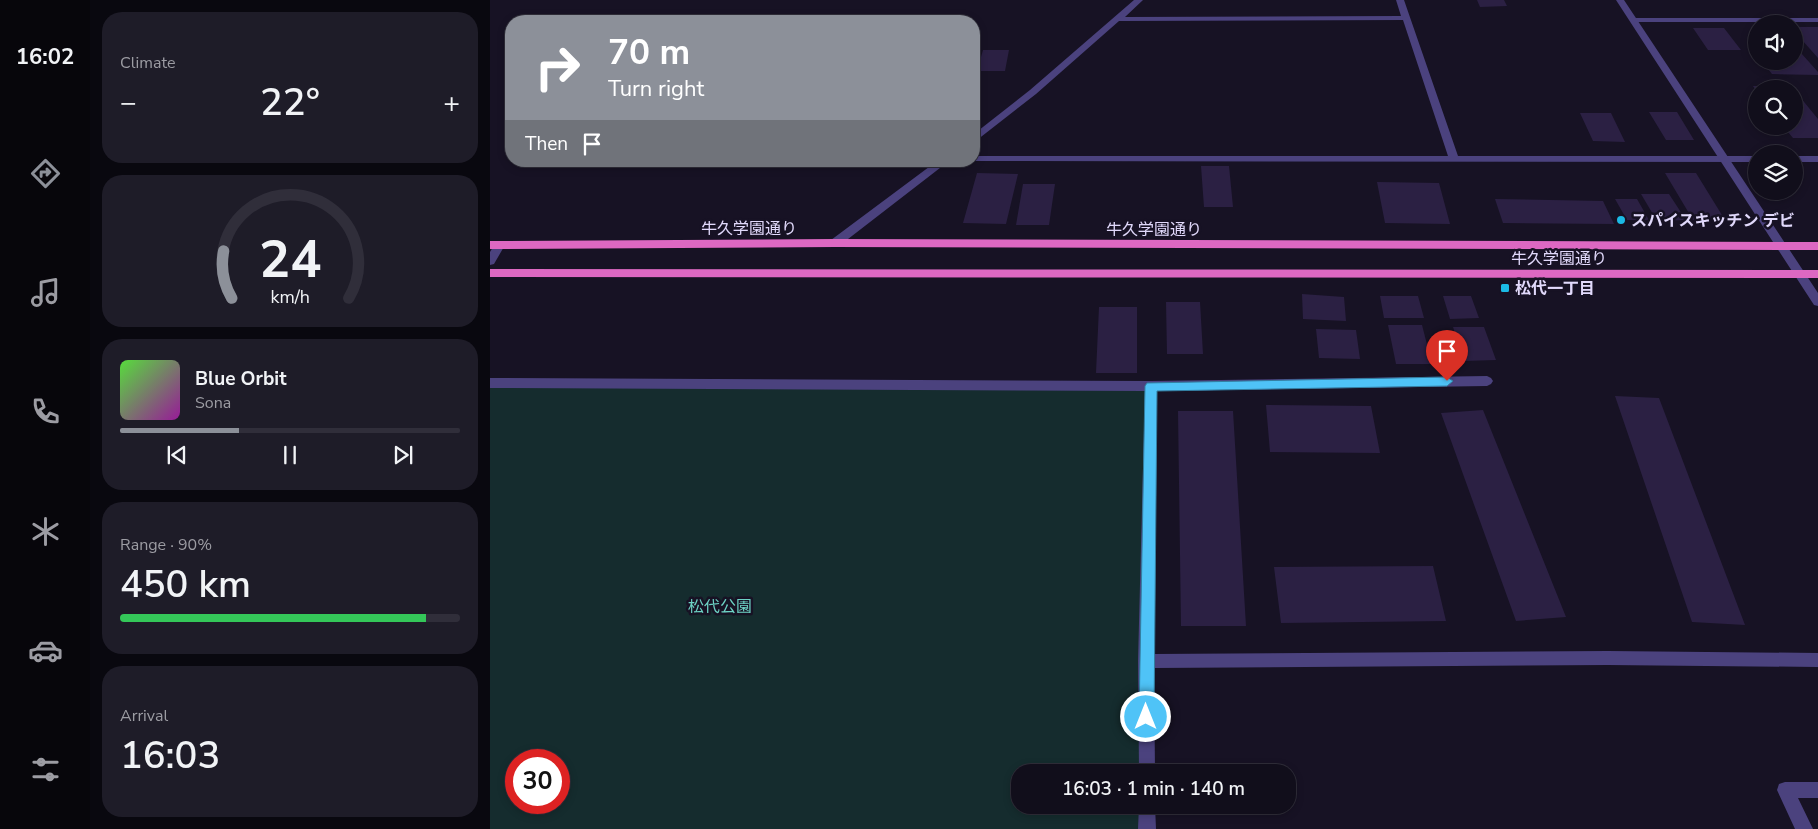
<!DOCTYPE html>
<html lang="en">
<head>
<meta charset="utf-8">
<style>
  body { margin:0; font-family:"Nunito Sans","Noto Sans JP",sans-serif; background:#1e1c28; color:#f1f3f6; height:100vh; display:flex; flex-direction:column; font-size:19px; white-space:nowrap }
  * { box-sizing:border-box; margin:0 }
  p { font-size:16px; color:#9c9ca3 }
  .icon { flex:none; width:28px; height:28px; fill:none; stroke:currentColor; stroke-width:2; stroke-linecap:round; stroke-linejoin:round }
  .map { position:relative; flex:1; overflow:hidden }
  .drawer { display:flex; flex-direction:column; gap:12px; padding:12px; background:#09080f; width:400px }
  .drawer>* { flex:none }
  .banner { position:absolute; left:15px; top:15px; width:475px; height:152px; border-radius:20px; box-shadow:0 2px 8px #0003,0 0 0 1px #302e3a; background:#8c9099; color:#fff; overflow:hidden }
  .tools { position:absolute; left:1258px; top:15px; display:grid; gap:10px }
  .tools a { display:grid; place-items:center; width:55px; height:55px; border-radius:50%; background:#110e1b; box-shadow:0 2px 8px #0003,0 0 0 1px #302e3a; font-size:25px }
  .speed { position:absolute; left:15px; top:749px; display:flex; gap:10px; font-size:25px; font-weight:700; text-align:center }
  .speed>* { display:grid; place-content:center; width:65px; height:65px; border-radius:50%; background:#110e1b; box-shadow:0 2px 8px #0003,0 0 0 1px #302e3a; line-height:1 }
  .speed .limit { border:8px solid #d22; background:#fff; color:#111 }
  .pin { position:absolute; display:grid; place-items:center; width:42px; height:42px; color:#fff; margin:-51px -21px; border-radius:50% 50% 50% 0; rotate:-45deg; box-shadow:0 0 5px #0007 }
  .pin .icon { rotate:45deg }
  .me { position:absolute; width:55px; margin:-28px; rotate:0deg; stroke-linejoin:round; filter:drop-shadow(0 0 4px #0008) }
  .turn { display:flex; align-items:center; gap:18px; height:105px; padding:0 20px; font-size:22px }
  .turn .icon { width:65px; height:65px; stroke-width:2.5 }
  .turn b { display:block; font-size:35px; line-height:42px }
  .then { display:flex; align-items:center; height:48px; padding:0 20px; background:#0003; gap:10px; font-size:19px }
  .big { font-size:38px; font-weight:600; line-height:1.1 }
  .drawer .card { flex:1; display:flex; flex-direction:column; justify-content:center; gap:8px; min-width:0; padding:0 18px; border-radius:20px; background:#1e1c28 }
  .drawer .dial { align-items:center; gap:0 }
  .dial svg { height:130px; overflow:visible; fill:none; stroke:#302e3a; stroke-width:7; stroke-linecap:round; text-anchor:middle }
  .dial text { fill:#f1f3f6; stroke:none }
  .song { display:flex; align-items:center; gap:15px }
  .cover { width:60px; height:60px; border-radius:8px; background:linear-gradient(135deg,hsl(110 70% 55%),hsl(300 70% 35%)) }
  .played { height:5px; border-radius:2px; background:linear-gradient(90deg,#8c9099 35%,#302e3a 35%) }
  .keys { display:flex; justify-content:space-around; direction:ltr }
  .heat { display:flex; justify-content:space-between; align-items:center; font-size:28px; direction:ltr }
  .charge { height:8px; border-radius:4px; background:linear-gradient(90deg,#34c759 90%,#302e3a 0) }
  .trip { position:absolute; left:521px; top:764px; width:285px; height:50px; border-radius:20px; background:#110e1b; box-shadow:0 2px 8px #0003,0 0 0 1px #302e3a; font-weight:600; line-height:50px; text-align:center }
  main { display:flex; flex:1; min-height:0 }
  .dock { display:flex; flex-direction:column; width:90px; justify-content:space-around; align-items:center; background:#07060b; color:#9c9ca3 }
  .dock .icon { width:35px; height:35px }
  .dock .selected { color:#8c9099 }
  .dock b { font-size:22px; color:#f1f3f6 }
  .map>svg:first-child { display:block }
</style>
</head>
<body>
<main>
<nav class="dock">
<b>16:02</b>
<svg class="icon selected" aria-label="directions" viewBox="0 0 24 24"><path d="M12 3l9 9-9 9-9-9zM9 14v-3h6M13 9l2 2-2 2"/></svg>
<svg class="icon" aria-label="music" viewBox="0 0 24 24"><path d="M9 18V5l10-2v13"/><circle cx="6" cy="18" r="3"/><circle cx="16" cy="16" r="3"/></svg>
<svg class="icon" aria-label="phone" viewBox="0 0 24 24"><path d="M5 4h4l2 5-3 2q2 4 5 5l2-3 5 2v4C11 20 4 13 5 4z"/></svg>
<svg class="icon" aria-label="climate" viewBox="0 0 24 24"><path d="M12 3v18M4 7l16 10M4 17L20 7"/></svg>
<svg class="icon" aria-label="car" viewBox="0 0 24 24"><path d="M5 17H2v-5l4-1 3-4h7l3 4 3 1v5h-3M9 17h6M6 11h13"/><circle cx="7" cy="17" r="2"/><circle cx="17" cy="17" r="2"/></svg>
<svg class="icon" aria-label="filters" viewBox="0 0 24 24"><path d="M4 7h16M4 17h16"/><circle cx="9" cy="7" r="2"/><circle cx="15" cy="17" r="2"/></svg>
</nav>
<section class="drawer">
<div class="card"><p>Climate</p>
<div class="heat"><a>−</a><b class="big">22°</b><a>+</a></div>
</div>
<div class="card dial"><svg viewBox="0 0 100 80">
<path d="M14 69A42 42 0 1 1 86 69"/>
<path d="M14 69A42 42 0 0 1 9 40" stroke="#8c9099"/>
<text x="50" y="56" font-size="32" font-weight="700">24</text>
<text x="50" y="72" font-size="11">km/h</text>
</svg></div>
<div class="card">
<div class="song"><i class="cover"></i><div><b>Blue Orbit</b><p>Sona</p></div></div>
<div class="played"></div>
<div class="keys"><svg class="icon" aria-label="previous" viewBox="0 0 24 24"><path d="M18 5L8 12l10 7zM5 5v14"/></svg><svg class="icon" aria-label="pause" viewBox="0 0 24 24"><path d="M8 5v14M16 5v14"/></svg><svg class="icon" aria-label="next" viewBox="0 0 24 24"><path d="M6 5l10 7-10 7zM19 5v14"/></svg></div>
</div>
<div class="card"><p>Range · 90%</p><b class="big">450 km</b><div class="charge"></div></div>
<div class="card"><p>Arrival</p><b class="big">16:03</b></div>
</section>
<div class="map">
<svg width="1328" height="829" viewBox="0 0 1328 829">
  <rect width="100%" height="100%" fill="#171224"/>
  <path fill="#152c2e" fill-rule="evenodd" d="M0,383L661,386L656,661L657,772H530V805H657V829H0ZM26,760H69V802H26Z"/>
  <path fill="#2b2043" d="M987,0H1014L1017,6L990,7Z
    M1304,27H1328V58L1304,31Z
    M1203,28H1234L1251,50H1218Z
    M493,50H519L515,71H487Z
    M1304,53H1311L1328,72V75L1282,74L1272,61H1304Z
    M1263,86H1301L1328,119V138H1303L1293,126H1304V89H1265Z
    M1159,112H1187L1204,140H1176Z
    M1090,113H1121L1135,142L1103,141Z
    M711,166H739L743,207H714Z
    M487,173L528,174L516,224L473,223Z
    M1175,173H1206L1235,220H1203Z
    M887,182L949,183L960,224L895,223Z
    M533,184H565L559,225H526Z
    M1151,194H1179L1196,220L1167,221Z
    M1005,199L1113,201L1124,224L1013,223Z
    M1125,199H1147L1159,220H1137Z
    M812,294L854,297L856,321L813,319Z
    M890,296H928L934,318H894Z
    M953,296H981L989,318L960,319Z
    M676,302H710L713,354H677Z
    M609,307H647V373H606Z
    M898,325H932L942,364H906Z
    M963,327H994L1006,360L974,361Z
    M826,329L866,330L870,359L829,358Z
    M1125,396L1169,398L1255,625L1202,622Z
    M776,405L881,406L890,453L780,452Z
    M993,410L1076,617L1026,621L951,413Z
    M688,411H743L756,626H691Z
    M943,566L956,621L791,623L784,567Z"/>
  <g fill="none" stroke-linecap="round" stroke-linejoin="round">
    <path fill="#4b427e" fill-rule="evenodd" d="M644,0H653L635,17L911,16L906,0H914L968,156H1266V162L481,161H484V156H958L913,20L629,21L546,94L487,140L484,141V134L540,90Z
      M1141,18H1328V22H1141Z
      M1304,156H1328V162H1304Z
      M447,161H459L349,246H341L340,243L341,240Z
      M997,376L1001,378L1003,381L1001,384L997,386L667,391L664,654L1118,651L1328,653V667L1118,665L664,668L665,772H649L648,661L655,391L0,388V378L661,381Z
      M1295,782H1328V798H1308L1323,829H1305L1287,790L1289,784Z
      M649,805H665L666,829H648Z"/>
    <path fill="#4b427e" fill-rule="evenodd" d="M1126,0H1134L1328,293V306L1324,305Z
      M10,241L15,245L4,264L0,265V252L6,242Z"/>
    <path fill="#dd68c2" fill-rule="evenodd" d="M345,239L1328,242V250L345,247L0,249V241Z
      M0,269L1328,270V278L0,277Z"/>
  </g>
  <path fill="#4fc3f7" stroke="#337fa1" d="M957,377L963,381L957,386L667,391L664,717L661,722L656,724L651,722L649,717L655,386L657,383Z"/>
  <g fill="#1bbae5" stroke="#171224" stroke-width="2">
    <circle cx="1131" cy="220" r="5"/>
    <rect x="1010" y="283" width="10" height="10" rx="2.5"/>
  </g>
  <g text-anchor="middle" stroke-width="5" stroke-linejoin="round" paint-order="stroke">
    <g font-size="16" font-weight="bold" fill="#e1d9fb" stroke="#171224" text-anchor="start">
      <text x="1141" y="226">スパイスキッチン デビ</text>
      <text x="1025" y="294">松代一丁目</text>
    </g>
    <g font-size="16" fill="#e1d9fb" stroke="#171224">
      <text x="259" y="234">牛久学園通り</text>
      <text x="664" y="235">牛久学園通り</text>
      <text x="1069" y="264">牛久学園通り</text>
    </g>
    <g font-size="16" fill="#6dd3c5" stroke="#171224">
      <text x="230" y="612">松代公園</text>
    </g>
  </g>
</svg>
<div class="tools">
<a><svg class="icon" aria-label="sound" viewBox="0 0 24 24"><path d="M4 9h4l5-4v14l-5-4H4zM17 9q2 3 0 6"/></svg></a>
<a><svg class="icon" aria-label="search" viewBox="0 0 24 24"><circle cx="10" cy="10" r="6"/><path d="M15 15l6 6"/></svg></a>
<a><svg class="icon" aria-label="layers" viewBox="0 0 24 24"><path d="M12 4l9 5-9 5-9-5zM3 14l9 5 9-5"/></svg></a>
</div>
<div class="speed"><div class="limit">30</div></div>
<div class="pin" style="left:957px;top:381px;background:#d93025"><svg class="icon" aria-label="arrive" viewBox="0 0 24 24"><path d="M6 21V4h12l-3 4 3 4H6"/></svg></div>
<svg class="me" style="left:656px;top:717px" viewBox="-20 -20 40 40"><circle r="17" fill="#4fc3f7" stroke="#fff" stroke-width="3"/><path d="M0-11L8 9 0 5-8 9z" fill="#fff"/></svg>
<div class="trip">16:03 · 1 min · 140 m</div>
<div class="banner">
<div class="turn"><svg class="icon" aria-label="right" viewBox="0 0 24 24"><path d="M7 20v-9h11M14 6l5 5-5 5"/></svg><div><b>70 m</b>Turn right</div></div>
<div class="then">Then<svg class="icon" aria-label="arrive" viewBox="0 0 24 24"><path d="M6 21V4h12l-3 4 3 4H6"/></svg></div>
</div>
</div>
</main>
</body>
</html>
